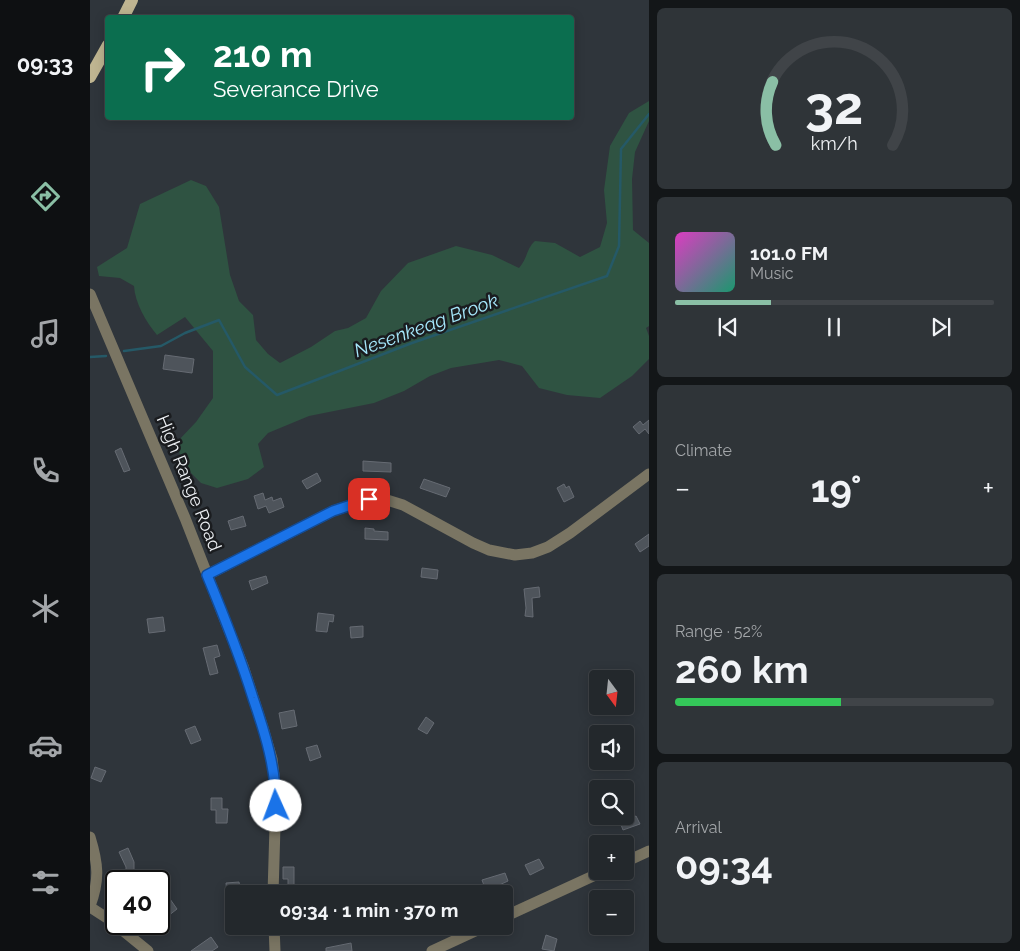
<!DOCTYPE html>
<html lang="en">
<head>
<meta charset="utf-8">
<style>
  body { margin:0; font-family:Raleway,sans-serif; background:#2f3438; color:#f1f3f6; height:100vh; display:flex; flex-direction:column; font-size:19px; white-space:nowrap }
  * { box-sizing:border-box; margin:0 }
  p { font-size:16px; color:#a3a6a9 }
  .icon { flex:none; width:28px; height:28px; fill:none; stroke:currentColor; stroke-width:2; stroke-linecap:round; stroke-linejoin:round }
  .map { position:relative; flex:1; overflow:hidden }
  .drawer { display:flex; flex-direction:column; gap:8px; padding:8px; background:#131618; width:371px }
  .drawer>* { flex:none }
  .guide { position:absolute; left:15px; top:15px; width:469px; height:105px; border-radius:5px; box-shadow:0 2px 12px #0003,0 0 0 1px #404448; background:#0b6e4f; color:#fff; overflow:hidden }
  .needle { width:32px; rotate:165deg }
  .tools { position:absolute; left:499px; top:670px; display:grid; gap:10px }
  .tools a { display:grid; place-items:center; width:45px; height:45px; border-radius:5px; background:#23282c; box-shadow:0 2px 12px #0003,0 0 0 1px #404448; font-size:25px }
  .speed { position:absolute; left:15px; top:870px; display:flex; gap:10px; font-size:25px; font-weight:700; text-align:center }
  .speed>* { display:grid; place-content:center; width:65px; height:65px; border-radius:50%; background:#23282c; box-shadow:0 2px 12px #0003,0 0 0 1px #404448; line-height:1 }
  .speed .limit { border:2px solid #111; border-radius:8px; background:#fff; color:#111 }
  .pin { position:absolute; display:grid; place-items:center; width:42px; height:42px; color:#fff; margin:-21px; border-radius:10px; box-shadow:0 2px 8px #0006 }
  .me { position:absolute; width:55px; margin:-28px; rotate:358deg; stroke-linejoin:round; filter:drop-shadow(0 0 4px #0008) }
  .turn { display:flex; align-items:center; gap:18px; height:105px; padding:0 25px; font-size:22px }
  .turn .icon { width:65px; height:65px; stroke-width:2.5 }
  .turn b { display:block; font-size:35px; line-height:42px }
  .big { font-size:38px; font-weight:700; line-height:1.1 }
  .drawer .widget { flex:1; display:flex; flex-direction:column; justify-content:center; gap:8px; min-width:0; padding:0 18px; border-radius:8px; background:#2f3438 }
  .drawer .dial { align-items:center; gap:0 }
  .dial svg { height:130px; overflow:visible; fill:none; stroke:#404448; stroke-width:7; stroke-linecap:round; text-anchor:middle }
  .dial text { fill:#f1f3f6; stroke:none }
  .song { display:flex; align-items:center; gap:15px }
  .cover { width:60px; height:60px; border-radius:8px; background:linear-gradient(135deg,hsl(310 70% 55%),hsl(160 70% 35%)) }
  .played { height:5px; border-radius:2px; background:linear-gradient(90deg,#8abfa5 30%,#404448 30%) }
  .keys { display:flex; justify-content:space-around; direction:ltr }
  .heat { display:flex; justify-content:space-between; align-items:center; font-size:28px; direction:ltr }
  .charge { height:8px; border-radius:4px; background:linear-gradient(90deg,#34c759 52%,#404448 0) }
  .trip { position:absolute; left:135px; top:885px; width:288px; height:50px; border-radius:5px; background:#23282c; box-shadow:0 2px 12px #0003,0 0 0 1px #404448; font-weight:700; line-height:50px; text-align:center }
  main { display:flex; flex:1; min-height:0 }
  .menu { display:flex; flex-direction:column; width:90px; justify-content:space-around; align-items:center; background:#0e1012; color:#a3a6a9 }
  .menu .icon { width:35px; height:35px }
  .menu .selected { color:#8abfa5 }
  .menu b { font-size:22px; color:#f1f3f6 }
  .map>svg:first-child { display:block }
</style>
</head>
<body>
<main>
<nav class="menu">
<b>09:33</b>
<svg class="icon selected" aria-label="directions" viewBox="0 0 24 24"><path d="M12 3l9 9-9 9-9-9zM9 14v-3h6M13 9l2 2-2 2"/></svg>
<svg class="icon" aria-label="music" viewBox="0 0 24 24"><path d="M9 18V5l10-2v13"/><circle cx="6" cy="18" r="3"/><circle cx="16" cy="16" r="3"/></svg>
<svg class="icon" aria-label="phone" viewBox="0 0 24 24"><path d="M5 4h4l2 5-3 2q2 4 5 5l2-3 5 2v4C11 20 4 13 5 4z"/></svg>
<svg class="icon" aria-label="climate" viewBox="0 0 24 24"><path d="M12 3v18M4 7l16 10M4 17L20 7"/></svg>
<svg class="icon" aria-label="car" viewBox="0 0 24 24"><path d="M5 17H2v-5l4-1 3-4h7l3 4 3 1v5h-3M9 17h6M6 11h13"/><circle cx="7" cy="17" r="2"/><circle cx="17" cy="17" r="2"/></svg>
<svg class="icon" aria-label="filters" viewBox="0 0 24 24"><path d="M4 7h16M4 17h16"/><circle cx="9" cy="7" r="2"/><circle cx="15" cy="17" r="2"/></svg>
</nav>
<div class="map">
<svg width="559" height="951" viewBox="0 0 559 951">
  <rect width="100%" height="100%" fill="#2f353b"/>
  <path fill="#2f5342" d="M559,101V121L545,152L542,179L543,230L559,243V326L556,328L559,336V359L542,376L510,398L477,395L449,388L432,366L409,360L361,368L340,376L314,391L284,403L219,416L178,433L168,444L174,467L158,479L127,488L111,483L92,464L87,442L106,422L123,398V351L95,317L67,335C56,322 45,303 44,286L30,278L9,276L7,267L37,248L50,204L101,180L116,186L129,207L140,275L149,301L163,315L166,340L178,354L190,363L221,347L245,331L258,328L276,318L291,291L318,263L366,246L402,255L429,268C438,258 436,249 445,241L465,243L490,257L510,247L517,223L514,190L520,146L539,113Z"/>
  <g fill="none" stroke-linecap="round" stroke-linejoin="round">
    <path stroke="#255967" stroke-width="2.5" d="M34,351L71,346L95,333L129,320L155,367L187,395L322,343L517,276L529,246L531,149L559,114
      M0,357L16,356"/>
  </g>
  <path fill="#4e545b" stroke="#666b73" d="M75,355L104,359L102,373L73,369Z
    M559,420V434L555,429L549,434L543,427L550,421L553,425Z
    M31,448L40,470L34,472L25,451Z
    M273,461L301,463V472L273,471Z
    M227,473L231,481L217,489L212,481Z
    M334,479L360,488L356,497L330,488Z
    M474,484L476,488L479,486L484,497L474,502L467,488Z
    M173,493L175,500L182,497L183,501L191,498L194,507L179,513L176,506L168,509L164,496Z
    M153,516L156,526L141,530L138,521Z
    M275,528L284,529V531L298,532V540L275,539Z
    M559,534V546L550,552L545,544Z
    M332,568L348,570L347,579L331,577Z
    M176,576L178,583L162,590L159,581Z
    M449,587L450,597L442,598L443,617L435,616L436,608L434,589Z
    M228,613L244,615L243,622L239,621L237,632L226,631Z
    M73,617L75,631L59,633L57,619Z
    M273,626V637L261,638L260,627Z
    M127,645L130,656L124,658L128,673L120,675L113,648Z
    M204,710L207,726L192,729L189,713Z
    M336,717L344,723L337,734L328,729Z
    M105,726L111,740L101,744L95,730Z
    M227,745L231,757L220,761L216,748Z
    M5,767L16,771L11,782L1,778Z
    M121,798H132V809H138L137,823H126V810H121Z
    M546,816L550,824L533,830L530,822Z
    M38,848L44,862V872H36V867L29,852Z
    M449,859L454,868L440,875L435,865Z
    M193,867H204V885H198V879H193Z
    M415,873L418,881L396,891L392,880Z
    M149,882L151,894L137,895L136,883Z
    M80,899L87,909L69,923V907Z
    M456,935L467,939L464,951L452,949Z
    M121,937L128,947L122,951H101Z
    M261,943L262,951H236V948Z"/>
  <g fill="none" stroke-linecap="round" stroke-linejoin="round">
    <path stroke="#7a7563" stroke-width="11" d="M0,294L95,518L153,666L173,728L182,759L186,792L183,894
      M117,575L243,511L279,499L297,500L313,505L383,543L399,550L425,555L442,553L458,547L480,533L559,474
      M0,837C8,863 10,880 0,906
      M535,862L559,851
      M0,907L20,920L58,951
      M414,917L514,871
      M184,926L185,951
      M342,951L396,926"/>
    <path stroke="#bfb591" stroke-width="12" d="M33,18L42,0
      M0,77L18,45"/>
  </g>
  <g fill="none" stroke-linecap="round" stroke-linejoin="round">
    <defs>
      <path id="route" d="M186,806C186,768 175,733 163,698C150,656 134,616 117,575L243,511L279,499"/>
    </defs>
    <use href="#route" stroke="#114b97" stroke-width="12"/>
    <use href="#route" stroke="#1a73e8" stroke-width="9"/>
  </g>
  <g text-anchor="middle" stroke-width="5" stroke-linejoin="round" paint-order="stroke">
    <g font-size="18" fill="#edf0f4" stroke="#1a1c1f">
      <text transform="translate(99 483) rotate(68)" y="6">High Range Road</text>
    </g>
    <g font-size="19" font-style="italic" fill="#a6e8fc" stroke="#1a1c1f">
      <text transform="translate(336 325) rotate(-20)" y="7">Nesenkeag Brook</text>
    </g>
  </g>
</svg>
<div class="tools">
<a><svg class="needle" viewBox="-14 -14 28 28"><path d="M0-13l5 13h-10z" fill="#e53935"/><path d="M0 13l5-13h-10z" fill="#a3a6a9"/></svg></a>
<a><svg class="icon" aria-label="sound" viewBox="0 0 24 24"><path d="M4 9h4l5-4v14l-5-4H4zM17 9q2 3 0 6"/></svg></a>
<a><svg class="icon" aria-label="search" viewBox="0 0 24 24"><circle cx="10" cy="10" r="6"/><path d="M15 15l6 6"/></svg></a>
<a>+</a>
<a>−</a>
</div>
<div class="speed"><div class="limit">40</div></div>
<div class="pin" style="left:279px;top:499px;background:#d93025"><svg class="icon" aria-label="arrive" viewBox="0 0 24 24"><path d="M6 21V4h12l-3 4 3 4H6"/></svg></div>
<svg class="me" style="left:186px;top:806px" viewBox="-20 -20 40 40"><circle r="19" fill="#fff"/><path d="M0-13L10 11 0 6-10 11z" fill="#1a73e8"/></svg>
<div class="trip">09:34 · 1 min · 370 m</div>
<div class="guide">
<div class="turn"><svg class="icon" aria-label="right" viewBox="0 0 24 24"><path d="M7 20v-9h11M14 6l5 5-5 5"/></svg><div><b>210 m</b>Severance Drive</div></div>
</div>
</div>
<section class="drawer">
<div class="widget dial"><svg viewBox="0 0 100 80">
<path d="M14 69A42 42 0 1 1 86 69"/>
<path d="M14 69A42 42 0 0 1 12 30" stroke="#8abfa5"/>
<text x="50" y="56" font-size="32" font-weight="700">32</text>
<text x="50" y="72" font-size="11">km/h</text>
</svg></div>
<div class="widget">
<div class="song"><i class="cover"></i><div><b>101.0 FM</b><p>Music</p></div></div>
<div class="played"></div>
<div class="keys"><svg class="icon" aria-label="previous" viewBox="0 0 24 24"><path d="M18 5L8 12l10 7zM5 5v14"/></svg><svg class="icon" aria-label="pause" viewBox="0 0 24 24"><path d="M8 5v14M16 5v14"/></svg><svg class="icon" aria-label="next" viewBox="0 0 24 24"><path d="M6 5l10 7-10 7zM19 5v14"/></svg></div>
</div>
<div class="widget"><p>Climate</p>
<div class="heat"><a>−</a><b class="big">19°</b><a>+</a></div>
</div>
<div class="widget"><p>Range · 52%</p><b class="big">260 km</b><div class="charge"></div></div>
<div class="widget"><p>Arrival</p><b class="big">09:34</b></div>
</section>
</main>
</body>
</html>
